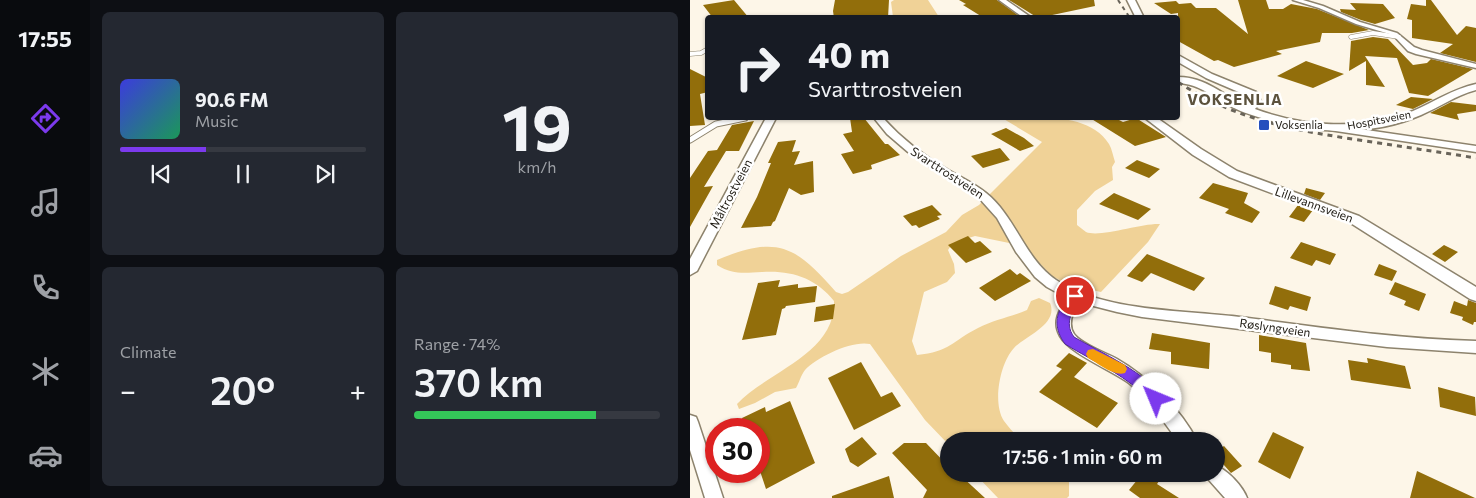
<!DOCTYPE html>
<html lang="en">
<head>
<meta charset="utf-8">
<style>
  body { margin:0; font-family:Commissioner,sans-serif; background:#242831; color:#f1f3f6; height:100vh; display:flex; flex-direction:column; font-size:19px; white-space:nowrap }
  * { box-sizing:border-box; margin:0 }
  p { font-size:16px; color:#9ea1a6 }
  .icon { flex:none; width:28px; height:28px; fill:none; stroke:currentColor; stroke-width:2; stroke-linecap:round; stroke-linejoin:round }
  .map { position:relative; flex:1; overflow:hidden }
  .details { display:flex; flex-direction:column; gap:12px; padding:12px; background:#0d0f14; width:600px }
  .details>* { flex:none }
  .banner { position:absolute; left:15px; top:15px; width:475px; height:105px; border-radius:5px; box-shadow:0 1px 4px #0004; background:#171b24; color:#f1f3f6; overflow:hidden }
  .speed { position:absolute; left:15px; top:418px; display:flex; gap:10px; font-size:25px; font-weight:700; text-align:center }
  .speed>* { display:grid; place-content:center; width:65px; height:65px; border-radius:50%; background:#171b24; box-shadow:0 1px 4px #0004; line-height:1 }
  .speed .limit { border:8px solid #d22; background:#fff; color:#111 }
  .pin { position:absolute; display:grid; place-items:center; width:42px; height:42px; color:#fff; margin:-21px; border:2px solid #fff; border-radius:50%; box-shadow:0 1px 5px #0007 }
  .me { position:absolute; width:55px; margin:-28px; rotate:315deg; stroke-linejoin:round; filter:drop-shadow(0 0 4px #0008) }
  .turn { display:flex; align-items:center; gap:18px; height:105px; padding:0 20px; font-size:22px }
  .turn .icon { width:65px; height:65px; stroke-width:2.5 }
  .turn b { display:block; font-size:35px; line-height:42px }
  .big { font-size:38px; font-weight:600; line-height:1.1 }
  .details .card { flex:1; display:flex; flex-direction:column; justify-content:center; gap:8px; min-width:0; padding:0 18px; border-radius:8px; background:#242831 }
  .details .dial { align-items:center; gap:0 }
  .dial b { font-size:65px; line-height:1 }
  .song { display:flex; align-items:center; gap:15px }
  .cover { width:60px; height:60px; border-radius:8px; background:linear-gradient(135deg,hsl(240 70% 55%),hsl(150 70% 35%)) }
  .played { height:5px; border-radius:2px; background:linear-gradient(90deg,#7c3aed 35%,#363941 35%) }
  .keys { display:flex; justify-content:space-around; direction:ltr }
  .heat { display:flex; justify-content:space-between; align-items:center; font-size:28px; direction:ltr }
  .charge { height:8px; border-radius:4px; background:linear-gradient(90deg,#34c759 74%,#363941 0) }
  .details .tiles { flex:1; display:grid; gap:12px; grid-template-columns:repeat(2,1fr) }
  .trip { position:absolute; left:250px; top:432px; width:285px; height:50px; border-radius:25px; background:#171b24; box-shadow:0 1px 4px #0004; font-weight:600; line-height:50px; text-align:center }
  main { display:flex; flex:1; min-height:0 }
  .dock { display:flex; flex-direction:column; width:90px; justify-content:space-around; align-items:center; background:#090b0e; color:#9ea1a6 }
  .dock .icon { width:35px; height:35px }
  .dock .selected { color:#7c3aed }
  .dock b { font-size:22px; color:#f1f3f6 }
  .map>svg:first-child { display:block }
</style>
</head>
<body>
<main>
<nav class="dock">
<b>17:55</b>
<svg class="icon selected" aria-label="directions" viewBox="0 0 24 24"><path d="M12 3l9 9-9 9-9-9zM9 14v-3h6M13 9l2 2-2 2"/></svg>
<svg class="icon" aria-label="music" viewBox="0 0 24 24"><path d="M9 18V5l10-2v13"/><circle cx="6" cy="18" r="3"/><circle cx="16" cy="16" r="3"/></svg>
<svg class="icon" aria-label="phone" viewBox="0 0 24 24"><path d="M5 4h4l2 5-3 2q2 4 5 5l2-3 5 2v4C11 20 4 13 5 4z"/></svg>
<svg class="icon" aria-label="climate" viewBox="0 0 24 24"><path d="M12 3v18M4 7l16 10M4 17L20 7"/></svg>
<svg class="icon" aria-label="car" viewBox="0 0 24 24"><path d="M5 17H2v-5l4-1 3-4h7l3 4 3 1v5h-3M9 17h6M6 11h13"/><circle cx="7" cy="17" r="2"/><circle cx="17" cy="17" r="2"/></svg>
</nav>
<section class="details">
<div class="tiles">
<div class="card">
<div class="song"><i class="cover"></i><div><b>90.6 FM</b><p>Music</p></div></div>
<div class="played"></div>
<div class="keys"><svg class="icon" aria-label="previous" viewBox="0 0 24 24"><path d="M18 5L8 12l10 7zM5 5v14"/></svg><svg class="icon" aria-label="pause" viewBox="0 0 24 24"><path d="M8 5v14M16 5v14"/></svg><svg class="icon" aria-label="next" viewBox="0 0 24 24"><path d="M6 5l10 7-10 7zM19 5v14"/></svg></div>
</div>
<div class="card dial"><b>19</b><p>km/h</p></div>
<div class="card"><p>Climate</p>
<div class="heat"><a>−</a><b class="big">20°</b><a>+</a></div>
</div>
<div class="card"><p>Range · 74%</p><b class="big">370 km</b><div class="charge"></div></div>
</div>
</section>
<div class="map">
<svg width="786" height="498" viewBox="0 0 786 498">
  <rect width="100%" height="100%" fill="#fdf6e8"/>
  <path fill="#f0d297" d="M204,0H238L249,17H203L201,2Z
    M312,118C344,118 399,111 419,144C422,149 423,156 425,162L422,167L423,180L405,191L387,210V225C390,227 393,230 396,232C410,238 451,223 470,224L458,242L411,292L379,285L362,276L335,248L324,244L285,236L263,243L258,250L264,264L265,273L257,282L234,292L222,341L227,355C260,352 262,341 288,328C303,320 321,317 337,310L341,301L349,298L360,303C369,324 335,336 324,348C310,363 302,403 314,421C319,428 326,435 332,441H259V445L235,420L180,344C162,340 127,357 115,370C111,375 109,383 106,388L85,392L65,403L49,409L47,404C78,371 146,354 144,301C126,278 101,270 72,272C54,273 43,275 27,265V260C87,235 105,245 146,292L152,294L158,292L211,256L256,232L272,215L289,205L352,142Z
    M285,474H376L379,480V496L377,498H308Z"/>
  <path fill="#926e0b" d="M44,0L59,18H23L13,5Z
    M145,0H199L198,18H144L143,11Z
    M269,0H307L329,16L294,18L273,5L276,4Z
    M319,0H404L405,6L348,18Z
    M548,0H576L579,9H593L601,4L627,9L679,30L662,33H632L630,42L586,51L592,54L544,67L528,60L524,61L488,41V13L481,14L464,3L486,1L489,4L501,3L506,8H526L558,34Z
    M736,0H741L767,35L776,26L786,28V62L750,53L763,44L722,38V20L717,19L721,4L736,6Z
    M660,3L693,4L705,18L685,24L671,20L651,12L650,9L666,10Z
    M683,37L698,39L723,65L737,63L741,59L783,69L738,96L719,93L707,58L675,56L695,87L676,85V61L659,71L661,41Z
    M616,61L654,74L623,88L587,76Z
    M0,69L18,78V92L10,94L15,125L0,126Z
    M721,97L743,99L723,109L706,105Z
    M761,102L786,105V111L767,114L769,120L740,113Z
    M160,118H174L195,144H198L210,155L181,165L182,169L163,174L151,154L164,151L153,134L162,132Z
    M400,118H425L433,122L446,118L476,137L445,146Z
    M64,121L49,151H36L14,187L23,186L0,227V178L18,151L27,150L42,125Z
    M316,128L334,138L344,146L330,151L301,134Z
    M106,140L102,152L110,151L104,165L123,161L124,192L111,195L99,188L85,221L83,222L81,226L51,228L67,197L81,163H78L88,142Z
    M310,148L320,160L293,168L281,156Z
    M447,160L470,169L459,178L435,168Z
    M523,183L558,193L554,203L570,212L562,223L535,213L539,209L509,198Z
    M616,188L635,193L630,200L614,194Z
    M424,193L461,209L448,220L409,204Z
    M242,205L252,215L247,216L250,219L229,228L226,225L222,226L213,216Z
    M608,205L623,210L614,222L599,217Z
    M278,236L285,243L290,241L302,252L276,263L258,245Z
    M611,242L646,254L640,265L626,260L622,266L600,258Z
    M754,245L768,252L755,262L742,254Z
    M457,254L515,278L504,291L461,273L452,282L437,276Z
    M689,264L707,271L702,281L684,275Z
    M320,269L327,275L330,273L341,281L305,301L289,288Z
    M90,280L88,287L108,284V288L127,286L125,302L96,306L95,308L92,309L86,335L52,340L68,283Z
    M705,282L736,294L729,311L714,305L716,301L699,294Z
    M585,286L621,297L617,311L600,306L598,310L579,304Z
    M778,300L786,303V322H784L783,325L772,320L773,317L760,313L764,301L777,306Z
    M145,304L143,319L124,322L126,307Z
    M462,333L520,343L519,369L481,364V352L459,349Z
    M569,335L616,343L620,371L601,369V365L581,362V353L569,351Z
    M379,353L397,363L384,377L428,403L407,428L349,392L372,369L366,366Z
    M677,358L715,366L721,389L661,380L658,360L678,363Z
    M171,362L191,397L202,392L211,406L164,430L138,378Z
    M748,387L785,397L786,416L750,407Z
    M100,401L125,463L76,489L69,468V429H55L52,418L75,407L76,412Z
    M583,432L614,447L600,479L568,462Z
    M172,437L187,454L168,467L160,462L155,449Z
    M214,443H236L259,467V474H269L295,498H233L237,490L202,453Z
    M534,446L552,466L541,473L526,456V451Z
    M727,471L785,498H720Z
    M452,474H474L467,484L489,498H450L439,490Z
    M199,476L204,498H142V496Z"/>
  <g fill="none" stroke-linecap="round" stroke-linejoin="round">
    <defs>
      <path id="service-far1" d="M661,37L683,33L709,37
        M0,54L11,53L18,49"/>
      <path id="service" d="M0,140L26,124L55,118"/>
      <path id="minor" d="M309,0H316L342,18H334Z
        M603,0H613L633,6L670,22L707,33L724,47L732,50L786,64V68L726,54L718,51L703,35L666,24L629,8Z
        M76,118H86L7,271L0,275V259Z
        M184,118H193C212,139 235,157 260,171C272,178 285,184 296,193C326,217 334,258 366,280C413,312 495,310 550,317C628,327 706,339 786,341V353L697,347L452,317L427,312L388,302C383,311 377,324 384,334C391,344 416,353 427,359C457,376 492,410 507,441H488C473,421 459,399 439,383C421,370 379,353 370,336C362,322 369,310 377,298L357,287L345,277L326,252L307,218L289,198L218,152L197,134Z
        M642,125L786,146V152L639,130V126Z
        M0,415L6,417L8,422L33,498H15L0,450Z
        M526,466C538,470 553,487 557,498H535L519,480L516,474H526Z"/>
      <path id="tertiary" d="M437,0H445L454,18H446Z
        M488,55L522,74L566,92L571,101L565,109C614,127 673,131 723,111C744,102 763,89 786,84V90C766,95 750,107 731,115C683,136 627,134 578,120C566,116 553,113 542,107C523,97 510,84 488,83V77C516,77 532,95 556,105L561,101L558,96L516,78L488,62Z
        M455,118H467L511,149L547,171L669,216L786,287V301L780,299L659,222L539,177L503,155Z"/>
    </defs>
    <use href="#service-far1" stroke="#8d836d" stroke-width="5"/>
    <use href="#service" stroke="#8d836d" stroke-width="7"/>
    <use href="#minor" stroke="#8d836d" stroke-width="3"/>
    <use href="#tertiary" stroke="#8d836d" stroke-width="3"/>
    <use href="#service-far1" stroke="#fff" stroke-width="4"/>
    <use href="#service" stroke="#fff" stroke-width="5"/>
    <use href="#minor" fill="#fff" fill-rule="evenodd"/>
    <use href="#tertiary" fill="#fff" fill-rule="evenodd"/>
    <path stroke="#69645a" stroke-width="2" stroke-dasharray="4 4" stroke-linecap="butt" d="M428,0L440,18"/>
    <path stroke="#69645a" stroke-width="3" stroke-dasharray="5 5" stroke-linecap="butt" d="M488,82C547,121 608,131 676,141C713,147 749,152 786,158"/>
  </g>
  <path fill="#7c3aed" stroke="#51269a" d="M385,292L391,296C384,309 373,322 384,337C408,351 461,375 473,399L471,404C457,408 450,390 440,383C420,368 396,357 375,344C365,330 364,317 374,303C377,298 379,294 385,292Z"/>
  <path fill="#f59e0b" d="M403,349L435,365L437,369L435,373C424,377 408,363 398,358L396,354L398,350Z"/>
  <rect fill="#254fbd" stroke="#fff" stroke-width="2" x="568" y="119" width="12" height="12" rx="2.5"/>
  <g text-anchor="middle" stroke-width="5" stroke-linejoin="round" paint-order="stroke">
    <g font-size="11" fill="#1b170f" stroke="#fff">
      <text transform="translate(689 120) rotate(-11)" y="4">Hospitsveien</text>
    </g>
    <g font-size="11" fill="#1b170f" stroke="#fff" text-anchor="start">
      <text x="585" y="129">Voksenlia</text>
    </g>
    <g font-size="12" fill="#1b170f" stroke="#fff">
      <text transform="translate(257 173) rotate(33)" y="4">Svarttrostveien</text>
      <text transform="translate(41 194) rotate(-62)" y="4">Måltrostveien</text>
      <text transform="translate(624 205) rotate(20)" y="4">Lillevannsveien</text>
      <text transform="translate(585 328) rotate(8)" y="4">Røslyngveien</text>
    </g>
    <g font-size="15" font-weight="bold" letter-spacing="1" fill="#5c523d" stroke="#fff">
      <text x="545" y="105">VOKSENLIA</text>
    </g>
  </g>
</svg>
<div class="speed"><div class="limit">30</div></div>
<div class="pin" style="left:385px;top:296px;background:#d93025"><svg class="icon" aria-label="arrive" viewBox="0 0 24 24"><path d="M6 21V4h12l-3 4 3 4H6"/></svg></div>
<svg class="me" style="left:466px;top:399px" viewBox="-20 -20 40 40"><circle r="19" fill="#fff"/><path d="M0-13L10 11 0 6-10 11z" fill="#7c3aed"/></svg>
<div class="trip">17:56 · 1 min · 60 m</div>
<div class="banner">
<div class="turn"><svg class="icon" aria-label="right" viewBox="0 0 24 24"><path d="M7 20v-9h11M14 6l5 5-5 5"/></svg><div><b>40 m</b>Svarttrostveien</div></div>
</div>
</div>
</main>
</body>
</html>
